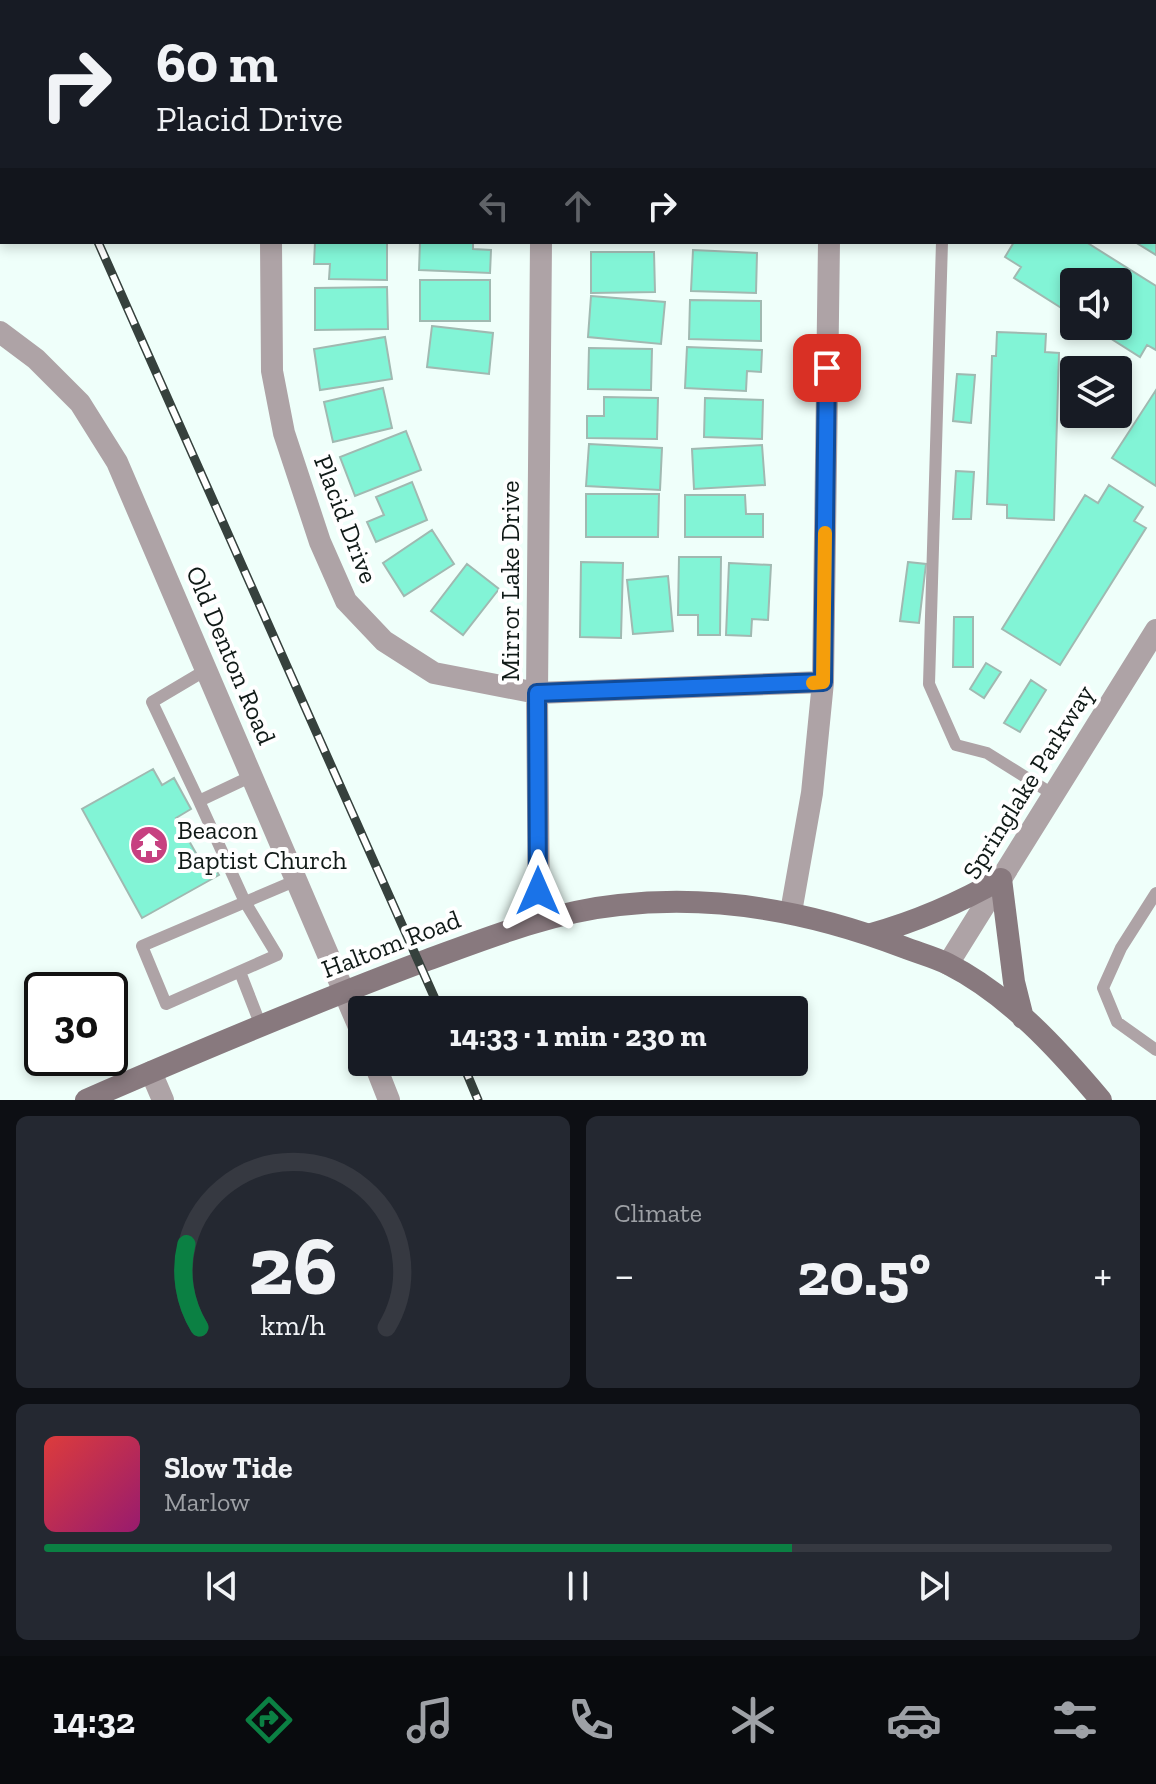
<!DOCTYPE html>
<html lang="en">
<head>
<meta charset="utf-8">
<style>
  body { margin:0; font-family:"Zilla Slab",serif; background:#242831; color:#f1f3f6; height:100vh; display:flex; flex-direction:column; font-size:30px; white-space:nowrap }
  * { box-sizing:border-box; margin:0 }
  p { font-size:26px; color:#9ea1a6 }
  .icon { flex:none; width:44px; height:44px; fill:none; stroke:currentColor; stroke-width:2; stroke-linecap:round; stroke-linejoin:round }
  .map { position:relative; height:1100px; overflow:hidden }
  .details { display:flex; flex-direction:column; gap:16px; padding:16px; background:#0d0f14; flex:1 }
  .details>* { flex:none }
  .guide { position:absolute; left:0px; top:0px; width:1156px; height:244px; box-shadow:0 4px 12px #0003; background:#171b24; color:#f1f3f6; overflow:hidden }
  .buttons { position:absolute; left:1060px; top:268px; display:grid; gap:16px }
  .buttons a { display:grid; place-items:center; width:72px; height:72px; border-radius:8px; background:#171b24; box-shadow:0 4px 12px #0003; font-size:40px }
  .speed { position:absolute; left:24px; top:972px; display:flex; gap:16px; font-size:40px; font-weight:700; text-align:center }
  .speed>* { display:grid; place-content:center; width:104px; height:104px; border-radius:50%; background:#171b24; box-shadow:0 4px 12px #0003; line-height:1 }
  .speed .limit { border:4px solid #111; border-radius:12px; background:#fff; color:#111 }
  .pin { position:absolute; display:grid; place-items:center; width:68px; height:68px; color:#fff; margin:-34px; border-radius:16px; box-shadow:0 4px 12px #0006 }
  .me { position:absolute; width:88px; margin:-44px; rotate:0deg; stroke-linejoin:round; filter:drop-shadow(0 0 6px #0008) }
  .turn { display:flex; align-items:center; gap:28px; height:168px; padding:0 24px; font-size:36px }
  .turn .icon { width:104px; height:104px; stroke-width:2.5 }
  .turn b { display:block; font-size:56px; line-height:68px }
  .lanes { display:flex; align-items:center; height:76px; padding:0 24px; background:#0003; justify-content:center; gap:40px; direction:ltr }
  .lanes .off { opacity:.35 }
  .big { font-size:60px; font-weight:800; line-height:1.1 }
  .details .card { flex:1; display:flex; flex-direction:column; justify-content:center; gap:12px; min-width:0; padding:0 28px; border-radius:12px; background:#242831 }
  .details .dial { align-items:center; gap:0 }
  .dial svg { height:208px; overflow:visible; fill:none; stroke:#363941; stroke-width:7; stroke-linecap:round; text-anchor:middle }
  .dial text { fill:#f1f3f6; stroke:none }
  .song { display:flex; align-items:center; gap:24px }
  .cover { width:96px; height:96px; border-radius:12px; background:linear-gradient(135deg,hsl(0 70% 55%),hsl(320 70% 35%)) }
  .played { height:8px; border-radius:4px; background:linear-gradient(90deg,#0b8043 70%,#363941 70%) }
  .keys { display:flex; justify-content:space-around; direction:ltr }
  .heat { display:flex; justify-content:space-between; align-items:center; font-size:44px; direction:ltr }
  .details .tiles { flex:1; display:grid; gap:16px; grid-template-columns:1fr 1fr }
  .card:last-child { grid-column:span 2 }
  .trip { position:absolute; left:348px; top:996px; width:460px; height:80px; border-radius:8px; background:#171b24; box-shadow:0 4px 12px #0003; font-weight:800; line-height:80px; text-align:center }
  .tab-bar { display:flex; height:128px; justify-content:space-around; align-items:center; background:#090b0e; color:#9ea1a6 }
  .tab-bar .icon { width:56px; height:56px }
  .tab-bar .current { color:#0b8043 }
  .tab-bar b { font-size:36px; color:#f1f3f6 }
  .map>svg:first-child { display:block }
</style>
</head>
<body>
<div class="map">
<svg width="1156" height="1100" viewBox="0 0 1156 1100">
  <rect width="100%" height="100%" fill="#effffa"/>
  <path fill="#82f4d6" stroke="#a0b9b1" stroke-width="2" d="M1154,181L1156,183V255L1135,242H1154Z
    M315,242H387V280L329,279L330,264H314Z
    M420,242H473V249L491,250L490,273L419,270Z
    M1014,242H1086L1156,286V350L1147,345L1140,357L1091,326H1118V282H1074V316L1014,278L1021,267L1005,257Z
    M693,250L757,253L756,293L691,291Z
    M591,252H654L655,292L591,293Z
    M420,280H490V321H420Z
    M387,287L388,329L315,330V288Z
    M591,296L665,302L661,344L588,337Z
    M690,300L761,301V341L689,339Z
    M432,326L493,333L489,374L427,367Z
    M997,332L1046,334L1045,352L1059,353L1054,520L1007,518V505L987,504L992,356H996Z
    M385,337L392,379L320,390L314,349Z
    M687,347L762,350L761,372L747,371L746,391L685,388Z
    M589,348L652,349L651,390L588,389Z
    M957,374L975,375L971,423L953,421Z
    M383,388L392,428L333,442L324,402Z
    M1156,390V486L1112,458Z
    M604,397L658,398L657,439L587,438V416H604Z
    M705,398L763,400L762,439L704,437Z
    M406,431L421,470L355,496L340,457Z
    M589,444L662,448L660,490L586,486Z
    M762,445L765,485L694,489L692,449Z
    M956,471L974,472L971,519H953Z
    M412,482L427,520L376,542L367,522L384,515L376,497Z
    M1109,485L1143,507L1134,521L1146,528L1060,665L1002,629L1085,495L1098,503Z
    M586,494H659L658,537H586Z
    M685,495H745L746,514H763V537H685Z
    M432,530L454,564L404,596L383,563Z
    M679,557H721L720,635H698V615H678Z
    M581,562L623,563L621,638L580,637Z
    M908,562L926,564L919,623L900,621Z
    M729,563L771,565L768,620L752,619L751,636L726,635Z
    M467,564L499,589L463,635L431,611Z
    M668,576L673,631L633,634L627,580Z
    M954,617H973V667H953Z
    M986,663L1001,672L984,698L970,689Z
    M1031,680L1046,690L1020,732L1004,723Z
    M153,769L162,785L174,778L191,809L176,818L205,869L212,864L219,875L142,918L82,809Z"/>
  <g fill="none" stroke-linecap="round" stroke-linejoin="round">
    <path stroke="#aea3a6" stroke-width="12" d="M947,0V2
      M1154,96L1156,101
      M942,242L929,684L956,745L987,753L1054,795
      M206,670L152,702L199,801L252,776
      M199,801L245,902L277,955L166,1004L142,946L297,880
      M1156,893L1121,948L1103,988L1117,1022L1156,1050
      M240,972L261,1026"/>
    <path stroke="#aea3a6" stroke-width="22" d="M262,0V2
      M543,2V0
      M832,2V0
      M271,242L272,371L284,433L320,542L346,601L384,641L434,673L537,693L823,682
      M0,332L36,359L80,403L117,462L362,1034
      M791,912L812,793L823,682L829,242
      M539,920L537,693L541,242
      M374,1062L389,1100
      M151,1072L163,1100"/>
    <path stroke="#aea3a6" stroke-width="22" d="M948,964L1156,630"/>
    <path stroke="#88797e" stroke-width="22" d="M871,934C918,921 959,903 1001,879L1014,982L1023,1018
      M86,1100C199,1051 312,1003 427,960C490,937 552,912 619,905C716,894 812,912 903,947C918,953 934,957 948,964C1009,995 1058,1049 1101,1100"/>
    <defs>
      <path id="rail" d="M0,25L2,29
        M98,242L440,1010
        M462,1062L478,1100"/>
    </defs>
    <use href="#rail" stroke="#36413d" stroke-width="9"/>
    <use href="#rail" stroke="#fff" stroke-width="6" stroke-dasharray="18" stroke-linecap="butt"/>
  </g>
  <g fill="none" stroke-linecap="round" stroke-linejoin="round">
    <defs>
      <path id="route" d="M538,891L537,693L823,682L827,368"/>
    </defs>
    <use href="#route" stroke="#114b97" stroke-width="20"/>
    <use href="#route" stroke="#1a73e8" stroke-width="14"/>
    <path stroke="#f59e0b" stroke-width="14" d="M813,683L823,682L825,533"/>
  </g>
  <defs>
    <symbol id="temple-disc" viewBox="-11 -11 22 22"><circle r="9.5" fill="#c74080" stroke="#fff"/><path d="M0-6L5-2H3V0L6.5 2.5H4V6H1.5V3h-3V6H-4V2.5H-6.5L-3 0V-2H-5Z" fill="#fff"/></symbol>
  </defs>
  <g fill-rule="evenodd">
    <use href="#temple-disc" x="127" y="823" width="44" height="44"/>
  </g>
  <g text-anchor="middle" stroke-width="8" stroke-linejoin="round" paint-order="stroke">
    <g font-size="26" fill="#101a17" stroke="#fff">
      <text transform="translate(346 519) rotate(69)" y="9">Placid Drive</text>
      <text transform="translate(510 581) rotate(-90)" y="9">Mirror Lake Drive</text>
      <text transform="translate(231 655) rotate(67)" y="9">Old Denton Road</text>
      <text transform="translate(1028 782) rotate(-58)" y="9">Springlake Parkway</text>
      <text transform="translate(391 944) rotate(-21)" y="9">Haltom Road</text>
    </g>
    <g font-size="26" fill="#101a17" stroke="#fff" text-anchor="start">
      <text x="177" y="839">Beacon<tspan x="177" dy="30">Baptist Church</tspan></text>
    </g>
  </g>
</svg>
<div class="buttons">
<a><svg class="icon" aria-label="sound" viewBox="0 0 24 24"><path d="M4 9h4l5-4v14l-5-4H4zM17 9q2 3 0 6"/></svg></a>
<a><svg class="icon" aria-label="layers" viewBox="0 0 24 24"><path d="M12 4l9 5-9 5-9-5zM3 14l9 5 9-5"/></svg></a>
</div>
<div class="speed"><div class="limit">30</div></div>
<div class="pin" style="left:827px;top:368px;background:#d93025"><svg class="icon" aria-label="arrive" viewBox="0 0 24 24"><path d="M6 21V4h12l-3 4 3 4H6"/></svg></div>
<svg class="me" style="left:538px;top:891px" viewBox="-20 -20 40 40"><path d="M0-17L14 15 0 8-14 15z" fill="#1a73e8" stroke="#fff" stroke-width="4"/></svg>
<div class="trip">14:33 · 1 min · 230 m</div>
<div class="guide">
<div class="turn"><svg class="icon" aria-label="right" viewBox="0 0 24 24"><path d="M7 20v-9h11M14 6l5 5-5 5"/></svg><div><b>60 m</b>Placid Drive</div></div>
<div class="lanes"><svg class="icon off" aria-label="left" viewBox="0 0 24 24"><path d="M17 20v-9H6M10 6l-5 5 5 5"/></svg><svg class="icon off" aria-label="ahead" viewBox="0 0 24 24"><path d="M12 20V5M6 11l6-6 6 6"/></svg><svg class="icon" aria-label="right" viewBox="0 0 24 24"><path d="M7 20v-9h11M14 6l5 5-5 5"/></svg></div>
</div>
</div>
<section class="details">
<div class="tiles">
<div class="card dial"><svg viewBox="0 0 100 80">
<path d="M14 69A42 42 0 1 1 86 69"/>
<path d="M14 69A42 42 0 0 1 9 37" stroke="#0b8043"/>
<text x="50" y="56" font-size="32" font-weight="700">26</text>
<text x="50" y="72" font-size="11">km/h</text>
</svg></div>
<div class="card"><p>Climate</p>
<div class="heat"><a>−</a><b class="big">20.5°</b><a>+</a></div>
</div>
<div class="card">
<div class="song"><i class="cover"></i><div><b>Slow Tide</b><p>Marlow</p></div></div>
<div class="played"></div>
<div class="keys"><svg class="icon" aria-label="previous" viewBox="0 0 24 24"><path d="M18 5L8 12l10 7zM5 5v14"/></svg><svg class="icon" aria-label="pause" viewBox="0 0 24 24"><path d="M8 5v14M16 5v14"/></svg><svg class="icon" aria-label="next" viewBox="0 0 24 24"><path d="M6 5l10 7-10 7zM19 5v14"/></svg></div>
</div>
</div>
</section>
<nav class="tab-bar">
<b>14:32</b>
<svg class="icon current" aria-label="directions" viewBox="0 0 24 24"><path d="M12 3l9 9-9 9-9-9zM9 14v-3h6M13 9l2 2-2 2"/></svg>
<svg class="icon" aria-label="music" viewBox="0 0 24 24"><path d="M9 18V5l10-2v13"/><circle cx="6" cy="18" r="3"/><circle cx="16" cy="16" r="3"/></svg>
<svg class="icon" aria-label="phone" viewBox="0 0 24 24"><path d="M5 4h4l2 5-3 2q2 4 5 5l2-3 5 2v4C11 20 4 13 5 4z"/></svg>
<svg class="icon" aria-label="climate" viewBox="0 0 24 24"><path d="M12 3v18M4 7l16 10M4 17L20 7"/></svg>
<svg class="icon" aria-label="car" viewBox="0 0 24 24"><path d="M5 17H2v-5l4-1 3-4h7l3 4 3 1v5h-3M9 17h6M6 11h13"/><circle cx="7" cy="17" r="2"/><circle cx="17" cy="17" r="2"/></svg>
<svg class="icon" aria-label="filters" viewBox="0 0 24 24"><path d="M4 7h16M4 17h16"/><circle cx="9" cy="7" r="2"/><circle cx="15" cy="17" r="2"/></svg>
</nav>
</body>
</html>
